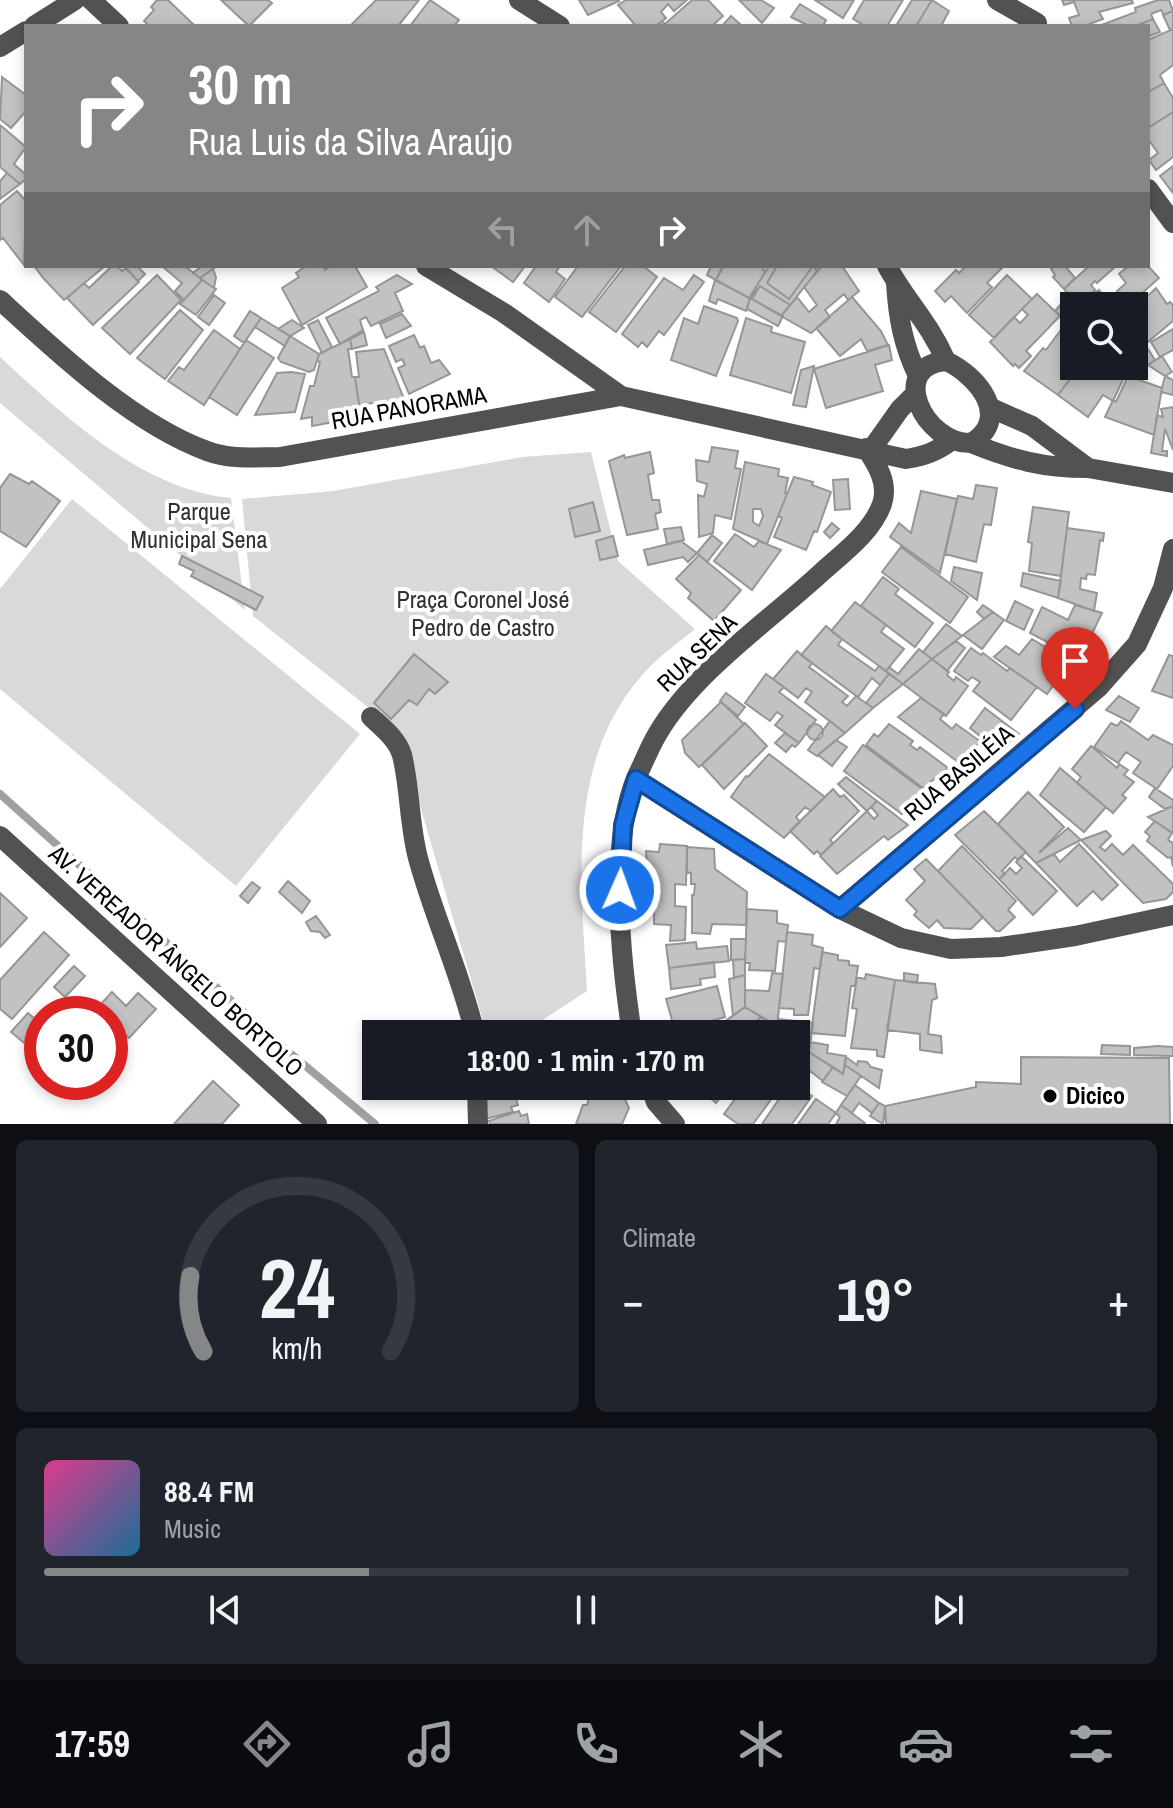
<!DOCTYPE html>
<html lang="en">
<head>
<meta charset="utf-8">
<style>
  body { margin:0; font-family:"Archivo Narrow",sans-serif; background:#20242c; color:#f1f3f6; height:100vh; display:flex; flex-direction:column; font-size:30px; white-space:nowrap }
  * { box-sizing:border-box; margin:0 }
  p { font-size:26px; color:#9ea1a6 }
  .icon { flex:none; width:44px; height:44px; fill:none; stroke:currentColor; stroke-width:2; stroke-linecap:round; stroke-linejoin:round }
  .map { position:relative; height:1124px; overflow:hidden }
  .side { display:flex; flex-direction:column; gap:16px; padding:16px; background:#0d0f14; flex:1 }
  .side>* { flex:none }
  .top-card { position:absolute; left:24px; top:24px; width:1126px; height:244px; border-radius:0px; box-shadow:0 4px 12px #0003; background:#858687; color:#fff; overflow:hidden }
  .controls { position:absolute; left:1060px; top:292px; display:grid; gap:16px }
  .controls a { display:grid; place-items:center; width:88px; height:88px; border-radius:0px; background:#171b24; box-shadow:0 4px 12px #0003; font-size:40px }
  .speed { position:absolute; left:24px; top:996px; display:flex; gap:16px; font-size:40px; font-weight:700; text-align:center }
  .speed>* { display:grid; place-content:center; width:104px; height:104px; border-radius:50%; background:#171b24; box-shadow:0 4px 12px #0003; line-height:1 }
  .speed .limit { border:12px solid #d22; background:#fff; color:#111 }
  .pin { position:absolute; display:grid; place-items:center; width:68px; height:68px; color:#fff; margin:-82px -34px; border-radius:50% 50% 50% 0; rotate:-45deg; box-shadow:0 0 8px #0007 }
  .pin .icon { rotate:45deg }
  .me { position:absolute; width:88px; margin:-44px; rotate:2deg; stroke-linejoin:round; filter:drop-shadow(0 0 6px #0008) }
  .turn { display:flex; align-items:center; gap:28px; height:168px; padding:0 32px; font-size:36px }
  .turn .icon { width:104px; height:104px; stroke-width:2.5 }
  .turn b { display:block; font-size:56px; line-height:68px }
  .lanes { display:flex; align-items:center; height:76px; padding:0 32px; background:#0003; justify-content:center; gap:40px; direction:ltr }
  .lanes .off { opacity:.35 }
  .big { font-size:60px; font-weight:700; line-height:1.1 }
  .side .widget { flex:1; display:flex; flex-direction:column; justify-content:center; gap:12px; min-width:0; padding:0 28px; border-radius:12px; background:#20242c }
  .side .dial { align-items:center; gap:0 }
  .dial svg { height:208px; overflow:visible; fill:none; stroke:#363941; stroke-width:7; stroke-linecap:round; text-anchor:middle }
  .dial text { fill:#f1f3f6; stroke:none }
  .song { display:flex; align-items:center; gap:24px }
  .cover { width:96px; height:96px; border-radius:12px; background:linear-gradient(135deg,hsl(330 70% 55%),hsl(200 70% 35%)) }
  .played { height:8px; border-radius:4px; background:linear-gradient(90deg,#858687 30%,#363941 30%) }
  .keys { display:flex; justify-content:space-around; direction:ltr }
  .heat { display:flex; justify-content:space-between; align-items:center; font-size:44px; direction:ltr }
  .side .tiles { flex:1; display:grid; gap:16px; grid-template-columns:1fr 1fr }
  .widget:last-child { grid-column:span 2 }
  .trip { position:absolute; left:362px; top:1020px; width:448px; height:80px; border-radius:0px; background:#171b24; box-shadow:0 4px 12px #0003; font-weight:700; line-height:80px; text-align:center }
  .dock { display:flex; height:128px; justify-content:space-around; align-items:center; background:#090b0e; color:#9ea1a6 }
  .dock .icon { width:56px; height:56px }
  .dock .selected { color:#858687 }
  .dock b { font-size:36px; color:#f1f3f6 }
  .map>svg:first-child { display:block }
</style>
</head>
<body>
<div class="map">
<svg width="1173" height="1124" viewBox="0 0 1173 1124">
  <rect width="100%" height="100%" fill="#fff"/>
  <path fill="#d9d9d9" d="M0,357C62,414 142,490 231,498L245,610L0,403Z
    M591,452L618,561L695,629C678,643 659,656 644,673C565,760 581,883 587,991L521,1034H487L398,731L253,616L242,499L333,491L522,457Z
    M72,499L360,734L236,886L0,689V589Z"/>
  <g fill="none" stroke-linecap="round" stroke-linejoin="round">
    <path stroke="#a0a0a0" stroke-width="8" d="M0,794L284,1048L375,1124"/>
  </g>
  <path fill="#c2c2c2" stroke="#969696" stroke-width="2" fill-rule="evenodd" d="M157,0H168L195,26H149L144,21L154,10L151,7Z
    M221,0H268L272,3L249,26Z
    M376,0H419L398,26L351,25Z
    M430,0L459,20L454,26H410Z
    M579,0H619V1L588,15Z
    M626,0H687L674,11L668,4L661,12L666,18L656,26H636L618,5Z
    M692,0H708L723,16L712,26H656L662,21L665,24Z
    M739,0H761L774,8L762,23Z
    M815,0H854L843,18Z
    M864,0H903L887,26H865L853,19Z
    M912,0H932L916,26H896Z
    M932,0L949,11L941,26H916Z
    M1062,0H1132L1133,3L1099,12L1103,19L1084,26H1072L1069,18L1079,15L1074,2L1064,5Z
    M1158,0H1169L1173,11L1164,15L1161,10L1151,14L1153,19L1136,26H1099L1136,12L1135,8Z
    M800,4L826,20L823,26H809L791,17Z
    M1173,11V29L1170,30L1163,15Z
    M731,16L742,26H722Z
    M1153,19L1160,32L1149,36L1148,39V26H1136Z
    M1173,29V65L1160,75L1164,83L1148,92V40Z
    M2,77L26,95V111L11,128L0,119Z
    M1164,83L1173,98V112L1148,128V92Z
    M1173,112V157L1156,170L1149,160L1158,153L1148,139V128Z
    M0,125L26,147L14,164L26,175V179L20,184L0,167Z
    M1173,166V193L1160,176Z
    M7,173L20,184L0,199V181Z
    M17,191L26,201L24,265L3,238L0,240V205Z
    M37,266H105L64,300L44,279L35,267Z
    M112,266H117L122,271L126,268L139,282L93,325L67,298L84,283L89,288Z
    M124,266H137L145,274L138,281Z
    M185,266L202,280L184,300L175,291L182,283L163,267Z
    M202,266H217L200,278L193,273Z
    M306,266H323L325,270L330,266H355L367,287L302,325L282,288L299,277L296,273Z
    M491,266H525L513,282Z
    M536,266H560L556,272L565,279L549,302L524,283Z
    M578,266H621L582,317L555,297Z
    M625,266H643L657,277L616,332L589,312Z
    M711,266H723L716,280L707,275Z
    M727,266H765L763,270L766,271L749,298L716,280L723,267Z
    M769,266H777L767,283L789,299L813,266L817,271L790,305L760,286L750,298L746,311L718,299L716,304L709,301L715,280L749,298Z
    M777,266H822L817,271L813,266L789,299L767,283Z
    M822,266H842L859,291L848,300L844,294L825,310L830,317L811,333L781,316L797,297L809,312L817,305L804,287Z
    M966,266H1004L987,283L992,287L967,313L951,296L945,302L935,291L956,270L959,273Z
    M1055,266H1065L1075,278L1064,289L1053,277L1055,275L1051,269Z
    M1089,266H1116L1097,283L1095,281L1091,285L1095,290L1078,305L1064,289Z
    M1128,266H1148L1159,278L1129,305L1117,291L1126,283L1119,274Z
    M213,269L216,277L214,288L200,278Z
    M157,275L181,300L130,354L102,328Z
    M397,275L412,284L395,293L403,311L371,326L366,317L360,320L363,330L340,344L326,318L379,291L376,287Z
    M694,275L704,282L664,335L659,331L647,347L642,342L638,347L622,334L664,278L683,290Z
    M1007,275L1032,299L994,338L969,315Z
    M202,280L216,289L196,315L180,304Z
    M760,286L790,305L781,316L752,299Z
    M1156,288L1167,304L1170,302L1173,305V321L1143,346L1134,334V309Z
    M1095,290L1097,292L1099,290L1111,305L1119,299L1125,306L1078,305Z
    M1037,294L1060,316L1026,351L1031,356L1019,368L1015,364L1013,366L990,342L1014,317L1020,323L1028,315L1022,309Z
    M214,295L225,303L209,325L198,317Z
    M1069,295L1078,305L1074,306V310L1066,320L1055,311Z
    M852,297L881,331L888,345L867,351L861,339L840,356L816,328Z
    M750,298L783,316L778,326L747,309Z
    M704,306L737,318L738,321L716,376L671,360L684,318L698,324Z
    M180,310L203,330L165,379L137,358Z
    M250,311L261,318L244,343L234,336Z
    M402,314L411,326L386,338L380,324Z
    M261,318L290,336L285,346L255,327Z
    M746,318L772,327L771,332L805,342L791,393L730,375Z
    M292,320L304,328L290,336L278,329Z
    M318,320L332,347L322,353L308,325Z
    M1063,327L1074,334V366H1080L1058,395L1024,371L1043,348L1046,350Z
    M1173,329V350L1160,357L1151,342Z
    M214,330L240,349L204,405L168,381L179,367L184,370Z
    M364,332L367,345L352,349L350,339Z
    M414,335L420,348L424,346L431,363L439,360L450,374L409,394L398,368L405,365L402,359L396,362L389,346Z
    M290,336L319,354L314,370L309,372L281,362L278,358Z
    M350,339L352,349H348L352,377H355L361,417L312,426V417L301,419L310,386H314L320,362L317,361L319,354Z
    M246,340L274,358L237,415L209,397Z
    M889,345L892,360L875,365L883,391L826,408L814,369Z
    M1146,346L1155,360L1148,365L1134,356Z
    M384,349L404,399L359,405L355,377H359L356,352Z
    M1162,356L1172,372L1165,376L1148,365Z
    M814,366L806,407L793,405L801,370Z
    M1080,366H1121L1127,371L1113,401L1103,395L1088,417L1058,395Z
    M291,372L305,374L295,412L255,415L277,373Z
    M1128,376L1162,388L1154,435L1105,417L1113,400L1116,402Z
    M1165,376L1173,380V395L1161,392Z
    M1173,407V450L1165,429L1162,451H1167V456L1151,453L1157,415L1163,417L1161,409Z
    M712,447L738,451L735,468L741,469L731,519L715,515L713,533L699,537L698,495L704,497L707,484L697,481L696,460L709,462Z
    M650,452L654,473L648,475L652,500H659L661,512L655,514L658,529L627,535L609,461L624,455L625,458Z
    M745,462L779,469L778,476L788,478L785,493L787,494L767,544L733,529ZM753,509H761L763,516L759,526L753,522Z
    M10,474L29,484L32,481L60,501L26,547L0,531V488Z
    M794,477L813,482L812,485L831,492L817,532L814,531L806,550L774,537L782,518L778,516Z
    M848,479L850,509L835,510L833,480Z
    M976,485L997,488L991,525L984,524L976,562L945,554L958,496L973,499Z
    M921,491L957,499L940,573L890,537L899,523L911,533Z
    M593,502L600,531L575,537L569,509Z
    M1033,507L1069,512L1061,576L1029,571L1032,543L1028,542Z
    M832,523L839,529L830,538L824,532Z
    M681,527L684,540L667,544L664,529Z
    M1067,528L1104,533L1103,541L1100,540L1095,575L1087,574L1086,579L1081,578L1080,589L1097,593L1094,611L1058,598Z
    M735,534L754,547L759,541L781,550L752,590L714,561Z
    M712,535L722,543L707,562L697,553Z
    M613,536L618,556L600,560L596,541Z
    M681,541L697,553L688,562L683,557L648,565L644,550Z
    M901,547L968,597L950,623L882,572Z
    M699,555L741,590L714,621L688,598L691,593L676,579Z
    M182,556L263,597L256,610L191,576L194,571L179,564Z
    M954,567L982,573L977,600L951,581Z
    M1023,573L1061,581L1058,598L1021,586Z
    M883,577L899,589L895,594L933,623L915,647L861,606Z
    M1015,601L1033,610L1024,630L1006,621Z
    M855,602L886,625L881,632L904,649L886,671L831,631Z
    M983,605L993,612L984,619L977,612Z
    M1075,605L1102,613L1080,659L1030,633L1042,607L1068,620Z
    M993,612L1004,620L982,649L963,635Z
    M946,624L962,636L932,659L923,652Z
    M826,626L842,639L838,645L875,671L879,666L889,674L880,685L872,678L858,697L801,655Z
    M1032,639L1070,662L1047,694L994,657L1006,646L1019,655Z
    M956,641L965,648L947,671L932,659Z
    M971,648L981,655L983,653L1007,671L1010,668L1037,687L1011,720L973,691L980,682L972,677L968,681L954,671Z
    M919,649L932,659L903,684L886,671L889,667L898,674Z
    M797,651L812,663L809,667L848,696L842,702L847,706L856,696L873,708L845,733L805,702L812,692L806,688L798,698L773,679Z
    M414,654L448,682L435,694L429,689L417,705L409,700L391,719L374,703Z
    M1169,655L1173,656V698L1152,691Z
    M932,659L949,672L947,675L954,681L956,677L968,686L946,716L903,684Z
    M766,674L784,687L779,692L816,720L799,743L775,725L783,716L777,712L770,721L745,703Z
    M889,674L903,684L873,708L866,703Z
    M726,693L745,707L738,716L720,701Z
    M1119,696L1139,708L1130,722L1106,710Z
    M921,698L944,714L940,719L952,729L956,724L981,742L958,762L898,717Z
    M721,702L744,724L699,767L685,753L682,740Z
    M985,708L1019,734L995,753L983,744L986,741L970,728Z
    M830,721L845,733L817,756L808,750Z
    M1121,721L1148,740L1153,735L1173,745V766L1157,789L1133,773L1141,762L1126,752L1118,763L1094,747L1111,723L1117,726Z
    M745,723L767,746L724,789L702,765Z
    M889,724L913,741L910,745L917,750L920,747L948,768L923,788L866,745L874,734L878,737Z
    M807 732a8 8 0 1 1 16 0a8 8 0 1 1-16 0Z
    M785,733L799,743L795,747L792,745L786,752L775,743Z
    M836,740L847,747L832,766L818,755Z
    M863,745L922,789L902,814L844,771Z
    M1091,746L1117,768L1119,764L1128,770L1124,775L1134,782L1122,795L1126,798L1113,813L1077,783L1081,777L1072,769Z
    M769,754L825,797L811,811L805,807L796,817L800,822L784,838L731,797L746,776L748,777Z
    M1060,768L1106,807L1084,832L1040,795Z
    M846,777L877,801L867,811L838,784Z
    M1155,788L1173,800V806L1165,809L1149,797Z
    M833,789L840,797L844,795L859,811L830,840L833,843L821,855L817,851L814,854L790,831Z
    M1028,792L1064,827L1039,853L1068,828L1081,840L1036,863L998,824Z
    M877,801L908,825L888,840L884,836L837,874L820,856L867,811L874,819L878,815L871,807Z
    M1173,806V833L1148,817Z
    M984,811L1026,852L1018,860L1015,857L1002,871L1005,874L999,879L955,835Z
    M1155,821L1172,833L1168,840L1173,843V867L1171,857L1168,858L1147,841L1150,836L1145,832Z
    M1106,831L1111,836L1100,847L1105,851L1112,844L1123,855L1133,845L1173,884V892L1166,899L1143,903L1081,840Z
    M660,844L687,846L686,885L675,884V906L686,907L685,940L670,941L671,925L654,924V911L649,912L646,851L659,852Z
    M1079,844L1118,885L1102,900L1093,891L1077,906L1036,863L1054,854L1060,862Z
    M962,846L1016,901L1008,910L1015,917L1000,931H996L938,871Z
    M687,847L714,849L715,869L747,892L746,925L712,924L710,934L692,933V895H694L695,884H691V873L687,872Z
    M1021,856L1057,891L1033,915L999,879L1010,868L1016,874L1022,868L1016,862Z
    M926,859L983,917L971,929L944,928L937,920L929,928L914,915L917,911L906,900L925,881L914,869Z
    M288,881L310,901L302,913L279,892Z
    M252,882L260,888L248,903L240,896Z
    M0,893L27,918L0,947Z
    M747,909L777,911V923L788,925L786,942L778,941L775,971L749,970L750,963H745Z
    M316,916L330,935L325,938L320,932L311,931L306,922Z
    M44,932L69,955L12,1019L0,1009V980Z
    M787,932L813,935L812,945L823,948L820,969L814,968L808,1015H794V1009L779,1008Z
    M731,939H746L745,959L731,960Z
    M696,942L697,949L727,946L729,961L669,968L666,945Z
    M822,952L838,955V960L849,961V965L858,966L855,986H851L845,1036L811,1033Z
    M745,959V975L734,978L733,960Z
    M714,962L715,977L700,979L701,985L671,989L669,968Z
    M74,966L85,976L65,997L54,987Z
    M772,973L783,974L777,1026L745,1007V990L769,991Z
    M904,973L918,975L917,983L904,981Z
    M866,974L895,980L884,1057L877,1056V1050L851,1048L857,1009L852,1008L857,977L865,979Z
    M745,975V1007L733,1016L729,979Z
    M895,980L935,984L937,998L932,1000L928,1034L941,1036L942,1053L920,1050V1034L887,1030Z
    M717,986L725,1017L701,1024L704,1031L676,1034L666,999Z
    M112,992L126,1006L138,993L156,1009L129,1038L126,1035L110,1053V1014H92Z
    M78,1003L90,1013L68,1014Z
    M745,1007L761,1017L742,1034H713L711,1031Z
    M28,1013L42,1025V1058L11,1032Z
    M761,1017L777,1026L771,1034H751L746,1030Z
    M778,1019L813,1023L810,1046L796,1037V1034H790L777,1026Z
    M810,1042L828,1045L827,1053L846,1056L843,1074L809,1052Z
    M1102,1045L1130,1046V1055L1101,1054Z
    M1158,1046L1173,1047V1056L1134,1055V1048Z
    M807,1051L833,1067L823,1081L810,1071L803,1080L796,1075V1065Z
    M846,1057L857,1065L858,1061L867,1062L871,1067L882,1070L879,1088L845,1065Z
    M1021,1057L1169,1058L1170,1124H886L885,1106L976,1087V1082L1021,1084Z
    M845,1065L861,1076L847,1096L822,1082L833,1067L843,1074Z
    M213,1081L239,1105L222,1124H174Z
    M796,1085L812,1096L792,1124H762L788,1086Z
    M855,1085L879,1103L872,1113L859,1103L852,1113L841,1105Z
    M512,1086L518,1105L511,1107L513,1112L485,1119L482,1094Z
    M590,1086H619L629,1108L622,1124H576L583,1105H587L589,1098L584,1095Z
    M696,1086H729L716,1103Z
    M739,1086H781L753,1124H738L724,1114L740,1092L737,1089Z
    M816,1099L836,1113L828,1124H798Z
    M879,1103L885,1106L883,1124L870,1116Z
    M841,1105L865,1123L864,1124H836L840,1117L836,1113Z
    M519,1111L521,1116L527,1114L529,1124H490L489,1121Z"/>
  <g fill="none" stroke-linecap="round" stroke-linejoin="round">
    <path stroke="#525252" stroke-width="20" d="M91,0L119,26
      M519,0L560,26
      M997,0L1037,23
      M34,26L75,0
      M0,47L26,31
      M1148,189L1173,223
      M426,266L504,313L621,396
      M887,266C906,301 929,322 946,361
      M896,283C898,317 903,345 918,376
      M0,300C58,353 133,424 207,451C231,460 255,457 280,457L621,396L906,459C924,456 936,452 951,441
      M946,361C977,375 1013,418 971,443C924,444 887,366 946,361Z
      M989,407L1032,426L1088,468L1173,483
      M971,443C1013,460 1043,468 1088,468
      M871,450L900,409L915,394
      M371,717C383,728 397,739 402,755C410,787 409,824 418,858C434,918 461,974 475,1034
      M636,779L840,909L901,938L951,949L1001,947L1075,936L1173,915
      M0,836L317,1124
      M840,909L1098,688L1137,644L1163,588L1173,549
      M632,1034C621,962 608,844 637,776C644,762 650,746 658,733C694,672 770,620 822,572C843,553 872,532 882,504C889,483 877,465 866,448
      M477,1086L478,1124
      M650,1086L656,1102L675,1124"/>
  </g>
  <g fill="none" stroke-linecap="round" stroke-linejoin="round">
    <defs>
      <path id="route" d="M620,890L623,825L636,779L840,909L1075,709"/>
    </defs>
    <use href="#route" stroke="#114b97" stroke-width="20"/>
    <use href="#route" stroke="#1a73e8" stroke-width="14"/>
  </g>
  <circle fill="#000" stroke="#fff" stroke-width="3" cx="1050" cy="1096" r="8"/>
  <g text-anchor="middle" stroke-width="8" stroke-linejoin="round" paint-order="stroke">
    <g font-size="24" fill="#000" stroke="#fff">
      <text transform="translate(409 408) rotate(-10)" y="8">RUA PANORAMA</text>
      <text transform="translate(697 653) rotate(-44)" y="8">RUA SENA</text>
      <text transform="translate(959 773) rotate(-40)" y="8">RUA BASILÉIA</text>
      <text transform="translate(176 961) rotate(42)" y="8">AV. VEREADOR ÂNGELO BORTOLO</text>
    </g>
    <g font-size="24" fill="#303030" stroke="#fff">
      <text x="199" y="520">Parque<tspan x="199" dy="28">Municipal Sena</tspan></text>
      <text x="483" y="608">Praça Coronel José<tspan x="483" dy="28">Pedro de Castro</tspan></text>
    </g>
    <g font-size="24" font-weight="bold" fill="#000" stroke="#fff" text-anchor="start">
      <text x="1066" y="1104">Dicico</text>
    </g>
  </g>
</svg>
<div class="controls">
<a><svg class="icon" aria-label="search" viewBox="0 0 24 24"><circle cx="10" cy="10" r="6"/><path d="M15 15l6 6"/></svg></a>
</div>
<div class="speed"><div class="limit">30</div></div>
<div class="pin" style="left:1075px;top:709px;background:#d93025"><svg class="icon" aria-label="arrive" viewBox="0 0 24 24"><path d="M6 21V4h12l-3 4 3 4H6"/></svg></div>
<svg class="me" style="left:620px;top:890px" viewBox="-20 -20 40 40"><circle r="17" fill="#1a73e8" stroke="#fff" stroke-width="3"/><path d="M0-11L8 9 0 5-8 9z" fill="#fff"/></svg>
<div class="trip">18:00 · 1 min · 170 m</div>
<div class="top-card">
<div class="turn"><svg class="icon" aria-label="right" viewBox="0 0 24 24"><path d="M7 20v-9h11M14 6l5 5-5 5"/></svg><div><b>30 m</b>Rua Luis da Silva Araújo</div></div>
<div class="lanes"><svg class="icon off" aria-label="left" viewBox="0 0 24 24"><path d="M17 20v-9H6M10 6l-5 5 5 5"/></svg><svg class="icon off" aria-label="ahead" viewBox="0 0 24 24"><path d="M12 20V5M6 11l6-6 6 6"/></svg><svg class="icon" aria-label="right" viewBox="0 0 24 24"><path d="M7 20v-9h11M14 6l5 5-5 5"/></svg></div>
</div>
</div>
<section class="side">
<div class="tiles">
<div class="widget dial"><svg viewBox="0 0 100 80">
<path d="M14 69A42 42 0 1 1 86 69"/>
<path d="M14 69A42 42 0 0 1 9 40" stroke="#858687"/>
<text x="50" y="56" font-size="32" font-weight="700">24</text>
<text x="50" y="72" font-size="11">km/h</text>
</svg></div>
<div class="widget"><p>Climate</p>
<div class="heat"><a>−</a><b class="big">19°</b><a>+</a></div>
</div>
<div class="widget">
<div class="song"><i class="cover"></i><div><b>88.4 FM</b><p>Music</p></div></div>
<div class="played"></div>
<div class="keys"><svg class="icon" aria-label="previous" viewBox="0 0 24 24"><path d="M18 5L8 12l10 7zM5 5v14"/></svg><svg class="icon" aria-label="pause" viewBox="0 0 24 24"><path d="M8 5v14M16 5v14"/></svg><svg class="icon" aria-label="next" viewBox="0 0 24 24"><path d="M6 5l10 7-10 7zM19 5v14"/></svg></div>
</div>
</div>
</section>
<nav class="dock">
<b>17:59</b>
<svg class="icon selected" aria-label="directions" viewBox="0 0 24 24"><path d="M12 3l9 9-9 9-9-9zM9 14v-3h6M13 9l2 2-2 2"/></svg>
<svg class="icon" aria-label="music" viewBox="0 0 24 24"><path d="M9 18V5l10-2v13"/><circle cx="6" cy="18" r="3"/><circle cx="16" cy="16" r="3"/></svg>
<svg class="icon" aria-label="phone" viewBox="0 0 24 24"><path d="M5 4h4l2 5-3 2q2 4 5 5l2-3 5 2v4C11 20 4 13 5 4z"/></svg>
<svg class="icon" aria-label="climate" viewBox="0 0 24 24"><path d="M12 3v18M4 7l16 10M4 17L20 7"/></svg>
<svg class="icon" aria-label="car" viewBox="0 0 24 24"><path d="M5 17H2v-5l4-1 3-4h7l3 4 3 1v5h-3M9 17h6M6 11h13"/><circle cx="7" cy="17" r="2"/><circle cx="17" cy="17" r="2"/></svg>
<svg class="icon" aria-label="filters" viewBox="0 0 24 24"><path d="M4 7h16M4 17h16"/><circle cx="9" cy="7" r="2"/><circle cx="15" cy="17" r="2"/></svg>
</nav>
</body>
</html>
